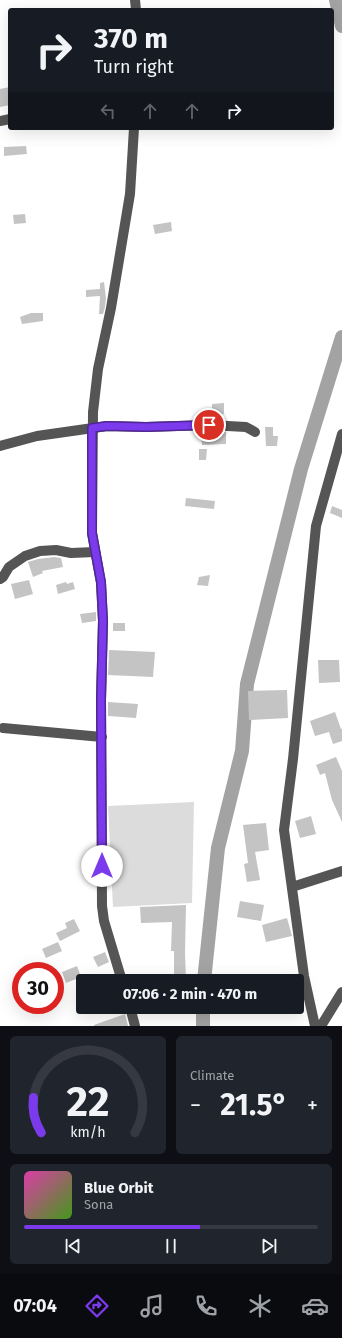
<!DOCTYPE html>
<html lang="en">
<head>
<meta charset="utf-8">
<style>
  body { margin:0; font-family:"Fira Sans",sans-serif; background:#20242c; color:#f1f3f6; height:100vh; display:flex; flex-direction:column; font-size:15px; white-space:nowrap }
  * { box-sizing:border-box; margin:0 }
  p { font-size:13px; color:#9ea1a6 }
  .icon { flex:none; width:22px; height:22px; fill:none; stroke:currentColor; stroke-width:2; stroke-linecap:round; stroke-linejoin:round }
  .map { position:relative; height:1026px; overflow:hidden }
  .drawer { display:flex; flex-direction:column; gap:10px; padding:10px; background:#0d0f14; flex:1 }
  .drawer>* { flex:none }
  .guide { position:absolute; left:8px; top:8px; width:326px; height:122px; border-radius:4px; box-shadow:0 4px 16px #0002; background:#171b24; color:#f1f3f6; overflow:hidden }
  .speed { position:absolute; left:12px; top:962px; display:flex; gap:8px; font-size:20px; font-weight:700; text-align:center }
  .speed>* { display:grid; place-content:center; width:52px; height:52px; border-radius:50%; background:#171b24; box-shadow:0 4px 16px #0002; line-height:1 }
  .speed .limit { border:6px solid #d22; background:#fff; color:#111 }
  .pin { position:absolute; display:grid; place-items:center; width:34px; height:34px; color:#fff; margin:-17px; border:2px solid #fff; border-radius:50%; box-shadow:0 1px 4px #0007 }
  .me { position:absolute; width:44px; margin:-22px; rotate:0deg; stroke-linejoin:round; filter:drop-shadow(0 0 3px #0008) }
  .turn { display:flex; align-items:center; gap:14px; height:84px; padding:0 20px; font-size:18px }
  .turn .icon { width:52px; height:52px; stroke-width:2.5 }
  .turn b { display:block; font-size:28px; line-height:34px }
  .lanes { display:flex; align-items:center; height:38px; padding:0 20px; background:#0003; justify-content:center; gap:20px; direction:ltr }
  .lanes .off { opacity:.35 }
  .big { font-size:30px; font-weight:700; line-height:1.1 }
  .drawer .card { flex:1; display:flex; flex-direction:column; justify-content:center; gap:6px; min-width:0; padding:0 14px; border-radius:6px; background:#20242c }
  .drawer .dial { align-items:center; gap:0 }
  .dial svg { height:104px; overflow:visible; fill:none; stroke:#363941; stroke-width:7; stroke-linecap:round; text-anchor:middle }
  .dial text { fill:#f1f3f6; stroke:none }
  .song { display:flex; align-items:center; gap:12px }
  .cover { width:48px; height:48px; border-radius:6px; background:linear-gradient(135deg,hsl(320 70% 55%),hsl(100 70% 35%)) }
  .played { height:4px; border-radius:2px; background:linear-gradient(90deg,#7c3aed 60%,#363941 60%) }
  .keys { display:flex; justify-content:space-around; direction:ltr }
  .heat { display:flex; justify-content:space-between; align-items:center; font-size:22px; direction:ltr }
  .drawer .tiles { flex:1; display:grid; gap:10px; grid-template-columns:1fr 1fr }
  .card:last-child { grid-column:span 2 }
  .trip { position:absolute; left:76px; top:974px; width:228px; height:40px; border-radius:4px; background:#171b24; box-shadow:0 4px 16px #0002; font-weight:700; line-height:40px; text-align:center }
  .tabs { display:flex; height:64px; justify-content:space-around; align-items:center; background:#090b0e; color:#9ea1a6 }
  .tabs .icon { width:28px; height:28px }
  .tabs .selected { color:#7c3aed }
  .tabs b { font-size:18px; color:#f1f3f6 }
  .map>svg:first-child { display:block }
</style>
</head>
<body>
<div class="map">
<svg width="342" height="1026" viewBox="0 0 342 1026">
  <rect width="100%" height="100%" fill="#fff"/>
  <path fill="#dcdcdc" d="M194,802L192,903L113,907L108,806Z"/>
  <g fill="none" stroke-linecap="round" stroke-linejoin="round">
    <path stroke="#a3a3a3" stroke-width="14" d="M336,0L342,26
      M204,981L218,848L242,751L247,684L301,469L342,337
      M203,1026V1007"/>
  </g>
  <path fill="#c4c4c4" d="M10,87V105L0,107V89Z
    M26,146L27,154L4,156V147Z
    M25,214L26,223L14,224L13,215Z
    M171,222L172,231L155,234L153,225Z
    M104,282L106,298L105,307L103,314H99L100,296L86,297V290L100,289V283Z
    M31,313H43V321L22,324L20,317Z
    M224,403V414L212,415V404Z
    M265,427H273V436H278L277,446H266Z
    M201,432H226V444L202,445Z
    M199,449H207L206,460H199Z
    M186,498L215,501L214,509L185,506Z
    M332,506L342,510V518L330,513Z
    M54,557L61,558L63,567L42,571L43,573L33,577L28,562L38,559Z
    M210,575L208,586L197,585L199,577Z
    M29,580L33,594L15,599L11,584Z
    M66,582L67,584L73,582L75,589L58,594L56,585Z
    M96,612V621L82,623L80,614Z
    M113,623H125V631H113Z
    M109,650L155,652L153,677L108,675Z
    M318,660H339L340,682L319,683Z
    M287,690L288,718L249,720L248,691Z
    M108,702L138,704L136,718L108,716Z
    M335,712L341,729H342V741L333,744L329,732L315,736L310,721Z
    M336,757L342,771V822L332,800L325,773L320,775L316,765Z
    M311,816L316,834L300,838L295,821Z
    M266,823L269,850L255,852L260,880L247,882L244,864L248,863L243,825Z
    M240,901L264,905L261,921L237,917Z
    M186,905L185,953L186,980H174V951H171L172,922L141,923L140,907Z
    M287,918L292,936L266,942L262,925Z
    M74,919L80,931L60,941L56,933L67,928L65,923Z
    M58,942L62,951L46,958L42,949Z
    M105,952L109,962L98,967L93,957Z
    M77,966L81,977L66,983L62,972Z
    M125,1014L128,1026H94V1025Z"/>
  <g fill="none" stroke-linecap="round" stroke-linejoin="round">
    <path stroke="#555" stroke-width="10" d="M135,0L136,10
      M0,121L10,119
      M0,446L37,436L107,426L146,427L209,425L246,427L255,432
      M0,579L3,577L9,567L25,556L40,551L56,550L71,553L95,552
      M3,728L102,737
      M292,887L342,871
      M122,981L104,921L102,906L101,700L103,621L101,583L92,533L93,412L98,369L111,308L130,194L134,128
      M130,1007L135,1026
      M315,1026L304,976L284,830L293,759L316,526L342,434
      M321,1026L342,992"/>
  </g>
  <g fill="none" stroke-linecap="round" stroke-linejoin="round">
    <defs>
      <path id="route" d="M102,866L101,700L103,621L101,582L92,533V428L107,426L146,427L209,425"/>
    </defs>
    <use href="#route" stroke="#51269a" stroke-width="10"/>
    <use href="#route" stroke="#7c3aed" stroke-width="7"/>
  </g>
</svg>
<div class="speed"><div class="limit">30</div></div>
<div class="pin" style="left:209px;top:425px;background:#d93025"><svg class="icon" aria-label="arrive" viewBox="0 0 24 24"><path d="M6 21V4h12l-3 4 3 4H6"/></svg></div>
<svg class="me" style="left:102px;top:866px" viewBox="-20 -20 40 40"><circle r="19" fill="#fff"/><path d="M0-13L10 11 0 6-10 11z" fill="#7c3aed"/></svg>
<div class="trip">07:06 · 2 min · 470 m</div>
<div class="guide">
<div class="turn"><svg class="icon" aria-label="right" viewBox="0 0 24 24"><path d="M7 20v-9h11M14 6l5 5-5 5"/></svg><div><b>370 m</b>Turn right</div></div>
<div class="lanes"><svg class="icon off" aria-label="left" viewBox="0 0 24 24"><path d="M17 20v-9H6M10 6l-5 5 5 5"/></svg><svg class="icon off" aria-label="ahead" viewBox="0 0 24 24"><path d="M12 20V5M6 11l6-6 6 6"/></svg><svg class="icon off" aria-label="ahead" viewBox="0 0 24 24"><path d="M12 20V5M6 11l6-6 6 6"/></svg><svg class="icon" aria-label="right" viewBox="0 0 24 24"><path d="M7 20v-9h11M14 6l5 5-5 5"/></svg></div>
</div>
</div>
<section class="drawer">
<div class="tiles">
<div class="card dial"><svg viewBox="0 0 100 80">
<path d="M14 69A42 42 0 1 1 86 69"/>
<path d="M14 69A42 42 0 0 1 8 42" stroke="#7c3aed"/>
<text x="50" y="56" font-size="32" font-weight="700">22</text>
<text x="50" y="72" font-size="11">km/h</text>
</svg></div>
<div class="card"><p>Climate</p>
<div class="heat"><a>−</a><b class="big">21.5°</b><a>+</a></div>
</div>
<div class="card">
<div class="song"><i class="cover"></i><div><b>Blue Orbit</b><p>Sona</p></div></div>
<div class="played"></div>
<div class="keys"><svg class="icon" aria-label="previous" viewBox="0 0 24 24"><path d="M18 5L8 12l10 7zM5 5v14"/></svg><svg class="icon" aria-label="pause" viewBox="0 0 24 24"><path d="M8 5v14M16 5v14"/></svg><svg class="icon" aria-label="next" viewBox="0 0 24 24"><path d="M6 5l10 7-10 7zM19 5v14"/></svg></div>
</div>
</div>
</section>
<nav class="tabs">
<b>07:04</b>
<svg class="icon selected" aria-label="directions" viewBox="0 0 24 24"><path d="M12 3l9 9-9 9-9-9zM9 14v-3h6M13 9l2 2-2 2"/></svg>
<svg class="icon" aria-label="music" viewBox="0 0 24 24"><path d="M9 18V5l10-2v13"/><circle cx="6" cy="18" r="3"/><circle cx="16" cy="16" r="3"/></svg>
<svg class="icon" aria-label="phone" viewBox="0 0 24 24"><path d="M5 4h4l2 5-3 2q2 4 5 5l2-3 5 2v4C11 20 4 13 5 4z"/></svg>
<svg class="icon" aria-label="climate" viewBox="0 0 24 24"><path d="M12 3v18M4 7l16 10M4 17L20 7"/></svg>
<svg class="icon" aria-label="car" viewBox="0 0 24 24"><path d="M5 17H2v-5l4-1 3-4h7l3 4 3 1v5h-3M9 17h6M6 11h13"/><circle cx="7" cy="17" r="2"/><circle cx="17" cy="17" r="2"/></svg>
</nav>
</body>
</html>
